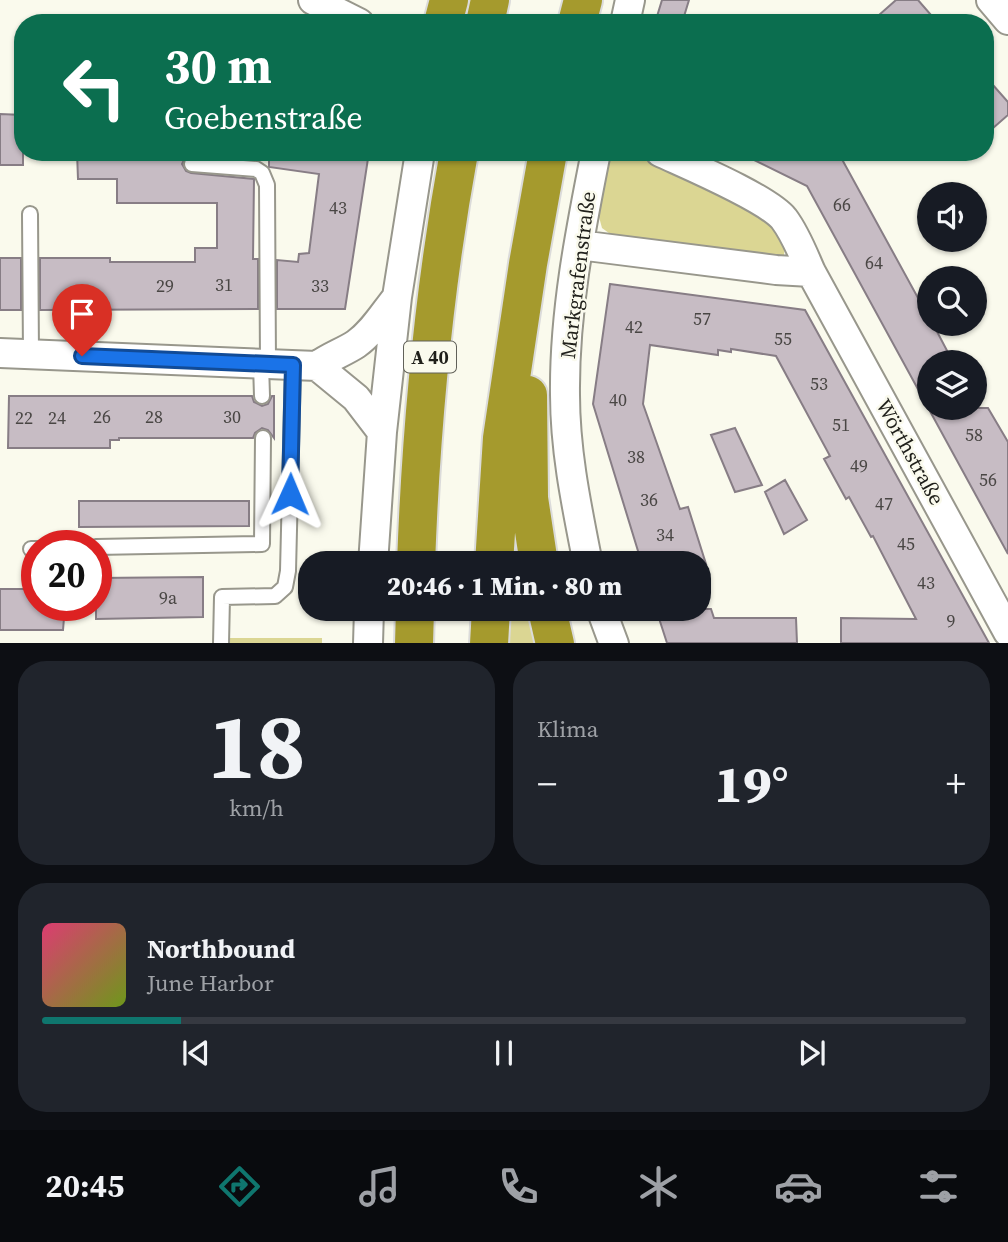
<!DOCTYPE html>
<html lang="de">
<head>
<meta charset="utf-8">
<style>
  body { margin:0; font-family:"Source Serif 4",serif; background:#20242c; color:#f1f3f6; height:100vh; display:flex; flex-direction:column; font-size:26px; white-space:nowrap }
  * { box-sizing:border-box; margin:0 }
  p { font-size:23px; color:#9ea1a6 }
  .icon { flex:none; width:38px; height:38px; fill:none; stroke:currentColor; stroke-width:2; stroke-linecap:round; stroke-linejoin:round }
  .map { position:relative; height:643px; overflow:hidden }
  .sheet { display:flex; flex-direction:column; gap:18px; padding:18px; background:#0d0f14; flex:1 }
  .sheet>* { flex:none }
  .banner { position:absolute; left:14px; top:14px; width:980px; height:147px; border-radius:28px; box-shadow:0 2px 5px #0004; background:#0b6e4f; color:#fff; overflow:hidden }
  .fabs { position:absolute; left:917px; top:182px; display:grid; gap:14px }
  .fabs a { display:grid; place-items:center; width:70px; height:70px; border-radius:50%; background:#171b24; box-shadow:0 2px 5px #0004; font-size:35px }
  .speed { position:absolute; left:21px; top:530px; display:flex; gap:14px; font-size:35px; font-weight:700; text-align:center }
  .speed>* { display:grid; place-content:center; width:91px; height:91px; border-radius:50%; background:#171b24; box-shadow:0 2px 5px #0004; line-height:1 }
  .speed .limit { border:10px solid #d22; background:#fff; color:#111 }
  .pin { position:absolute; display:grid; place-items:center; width:60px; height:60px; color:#fff; margin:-72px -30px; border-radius:50% 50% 50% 0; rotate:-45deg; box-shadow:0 0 7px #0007 }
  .pin .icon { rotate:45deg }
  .me { position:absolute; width:77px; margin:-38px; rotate:1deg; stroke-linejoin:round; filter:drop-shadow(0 0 5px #0008) }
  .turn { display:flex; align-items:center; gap:24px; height:147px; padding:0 35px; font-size:32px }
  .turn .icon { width:91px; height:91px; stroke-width:2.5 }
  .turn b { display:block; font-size:49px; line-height:60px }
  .big { font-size:52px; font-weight:800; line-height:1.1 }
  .sheet .card { flex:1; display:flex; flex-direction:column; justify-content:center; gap:10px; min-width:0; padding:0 24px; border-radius:28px; background:#20242c }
  .sheet .dial { align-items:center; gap:0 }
  .dial b { font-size:91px; line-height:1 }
  .song { display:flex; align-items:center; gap:21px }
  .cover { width:84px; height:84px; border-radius:10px; background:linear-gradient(135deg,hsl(340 70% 55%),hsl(80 70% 35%)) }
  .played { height:7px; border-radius:4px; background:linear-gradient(90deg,#0f766e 15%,#363941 15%) }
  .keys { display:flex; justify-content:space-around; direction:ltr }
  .heat { display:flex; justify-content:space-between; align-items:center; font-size:38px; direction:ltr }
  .sheet .tiles { flex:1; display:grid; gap:18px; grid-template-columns:1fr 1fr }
  .card:last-child { grid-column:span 2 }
  .trip { position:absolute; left:298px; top:551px; width:413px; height:70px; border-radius:28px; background:#171b24; box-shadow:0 2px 5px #0004; font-weight:800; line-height:70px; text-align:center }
  .tabs { display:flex; height:112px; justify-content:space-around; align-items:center; background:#090b0e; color:#9ea1a6 }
  .tabs .icon { width:49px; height:49px }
  .tabs .active { color:#0f766e }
  .tabs b { font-size:32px; color:#f1f3f6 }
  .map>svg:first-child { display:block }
</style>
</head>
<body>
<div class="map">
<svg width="1008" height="644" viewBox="0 0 1008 644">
  <rect width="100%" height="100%" fill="#fafaed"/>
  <path fill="#dbd693" d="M631,152L767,217L785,246L784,255L772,259L613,236L602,228L598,213L609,161L617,153Z
    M509,609H531L542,643L508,644Z
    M227,638H322V643L227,644Z"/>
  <path fill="#c7bcc4" stroke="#877d85" stroke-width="2" d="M662,0H689L682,23H655Z
    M896,0H918L938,23H870Z
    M985,76L1008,102V115L985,135Z
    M0,114L23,115V165H0Z
    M77,152H254V159L192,154L185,158L182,164L186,171L191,173L254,179L253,259H258V309L40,310V258H110V262H195V248H217V203H117V179H78Z
    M269,152H369L345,309H277V260L298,262L299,254L309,253L319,174L269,167Z
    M738,152H838L929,318V324H933L953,362H929V408H988L1008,442V554L807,186Z
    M0,258H21V310H0Z
    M610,284L805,310L989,643H841V618L916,619L873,536L871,537L849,497L846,499L824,459L830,456L776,356L731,349V352L718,350V355L650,345L643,404L680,509L688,507L706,564H642L593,404Z
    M9,396H252L254,402L262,406L268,404L272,396H274V438L268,430L262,428L255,433L253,438H119V440H110V448H8Z
    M735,428L762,485L735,492L711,435Z
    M785,480L807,520L784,534L765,492Z
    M79,501H249V526L79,527Z
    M203,577V617L96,619V578Z
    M0,589H37V606H65L63,630H0Z
    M656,609H711L714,618H796L797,643H667Z"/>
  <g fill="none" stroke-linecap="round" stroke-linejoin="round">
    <defs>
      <path id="service" d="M192,164L256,169L262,173L267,185L268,364
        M30,214L31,354
        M261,364L262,396
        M96,547L262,544L263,438
        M31,549H37
        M221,644L222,597L275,596L285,587L288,571L293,365"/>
      <path id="minor" d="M313,0L359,23
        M991,0L1008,20
        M625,23L630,0
        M660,152C688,165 767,198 784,219C796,235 803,254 811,272L1008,632
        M579,245L776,270L811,272
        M0,353L317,366L356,398L382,432
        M317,366C329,357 344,352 356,344C373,332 384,313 397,297
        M373,564L382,432L397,297L420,152
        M588,564C577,508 565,452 565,395C564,313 580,232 596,152
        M601,609L614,644
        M368,644L369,609"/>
      <path id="motorway" d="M443,23L449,0
        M485,23L490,0
        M577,23L583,0
        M528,395L529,498L539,564
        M416,564C421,426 434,288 459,152
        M494,564L502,438L528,264L548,152
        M547,609L555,644
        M414,644L415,609
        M489,644L491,609"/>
    </defs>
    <use href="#service" stroke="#98978c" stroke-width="18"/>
    <use href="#minor" stroke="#98978c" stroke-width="32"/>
    <use href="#motorway" stroke="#dbdbda" stroke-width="42"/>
    <use href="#service" stroke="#fff" stroke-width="14"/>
    <use href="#minor" stroke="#fff" stroke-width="28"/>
    <use href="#motorway" stroke="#a59a2d" stroke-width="38"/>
  </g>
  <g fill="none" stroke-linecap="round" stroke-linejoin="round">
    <defs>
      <path id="route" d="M82,356L293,365L290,494"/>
    </defs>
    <use href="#route" stroke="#114b97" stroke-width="18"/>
    <use href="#route" stroke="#1a73e8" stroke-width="12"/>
  </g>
  <g text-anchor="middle" stroke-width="5" stroke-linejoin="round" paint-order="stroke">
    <g font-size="18" fill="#494644">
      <text x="842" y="211">66</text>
      <text x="338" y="214">43</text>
      <text x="874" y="269">64</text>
      <text x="224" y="291">31</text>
      <text x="165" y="292">29</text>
      <text x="320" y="292">33</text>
      <text x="702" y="325">57</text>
      <text x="634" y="333">42</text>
      <text x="783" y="345">55</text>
      <text x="819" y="390">53</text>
      <text x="618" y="406">40</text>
      <text x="102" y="423">26</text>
      <text x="154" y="423">28</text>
      <text x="232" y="423">30</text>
      <text x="24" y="424">22</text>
      <text x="57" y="424">24</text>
      <text x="841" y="431">51</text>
      <text x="974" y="441">58</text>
      <text x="636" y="463">38</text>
      <text x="859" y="472">49</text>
      <text x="988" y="486">56</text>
      <text x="649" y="506">36</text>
      <text x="884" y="510">47</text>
      <text x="665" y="541">34</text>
      <text x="906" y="550">45</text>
      <text x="926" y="589">43</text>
      <text x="168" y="604">9a</text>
      <text x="951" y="627">9</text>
    </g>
    <rect fill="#fafaed" stroke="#616159" stroke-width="2" x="404" y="341.5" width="52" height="31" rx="5"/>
    <g font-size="19" font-weight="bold" fill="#1f1f1a">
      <text x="430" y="364">A 40</text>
    </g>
    <g font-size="21" fill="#1f1f1a" stroke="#fafaed">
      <text transform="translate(578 275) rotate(-83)" y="7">Markgrafenstraße</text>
      <text transform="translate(910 452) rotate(61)" y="7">Wörthstraße</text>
    </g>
  </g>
</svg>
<div class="fabs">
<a><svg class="icon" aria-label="sound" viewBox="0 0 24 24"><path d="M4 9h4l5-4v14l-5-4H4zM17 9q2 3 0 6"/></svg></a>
<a><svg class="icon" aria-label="search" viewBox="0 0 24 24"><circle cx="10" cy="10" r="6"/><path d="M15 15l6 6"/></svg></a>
<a><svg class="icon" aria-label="layers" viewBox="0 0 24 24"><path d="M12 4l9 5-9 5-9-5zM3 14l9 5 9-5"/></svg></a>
</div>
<div class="speed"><div class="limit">20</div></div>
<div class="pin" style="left:82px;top:356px;background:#d93025"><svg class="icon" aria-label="arrive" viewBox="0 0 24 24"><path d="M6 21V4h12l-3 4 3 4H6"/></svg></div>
<svg class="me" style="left:290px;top:494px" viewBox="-20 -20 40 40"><path d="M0-17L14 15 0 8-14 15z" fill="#1a73e8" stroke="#fff" stroke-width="4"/></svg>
<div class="trip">20:46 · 1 Min. · 80 m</div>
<div class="banner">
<div class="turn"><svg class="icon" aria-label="left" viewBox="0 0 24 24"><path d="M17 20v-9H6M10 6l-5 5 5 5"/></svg><div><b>30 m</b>Goebenstraße</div></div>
</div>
</div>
<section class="sheet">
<div class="tiles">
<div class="card dial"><b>18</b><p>km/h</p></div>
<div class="card"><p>Klima</p>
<div class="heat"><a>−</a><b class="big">19°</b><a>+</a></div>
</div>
<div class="card">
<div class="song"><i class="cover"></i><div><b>Northbound</b><p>June Harbor</p></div></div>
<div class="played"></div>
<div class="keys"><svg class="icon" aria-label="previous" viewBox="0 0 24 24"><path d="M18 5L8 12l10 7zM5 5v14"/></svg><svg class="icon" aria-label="pause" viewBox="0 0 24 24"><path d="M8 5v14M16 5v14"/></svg><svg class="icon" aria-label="next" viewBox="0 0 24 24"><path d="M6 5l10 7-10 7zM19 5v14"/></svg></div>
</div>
</div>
</section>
<nav class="tabs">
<b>20:45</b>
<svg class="icon active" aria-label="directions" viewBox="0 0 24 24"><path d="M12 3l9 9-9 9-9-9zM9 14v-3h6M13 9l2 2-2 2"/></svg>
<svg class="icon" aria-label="music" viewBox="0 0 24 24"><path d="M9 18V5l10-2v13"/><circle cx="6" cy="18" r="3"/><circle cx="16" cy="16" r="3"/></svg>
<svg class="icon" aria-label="phone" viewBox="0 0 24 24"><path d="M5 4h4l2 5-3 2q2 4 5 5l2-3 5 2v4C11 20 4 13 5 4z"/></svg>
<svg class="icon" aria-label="climate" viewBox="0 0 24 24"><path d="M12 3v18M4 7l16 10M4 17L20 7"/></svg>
<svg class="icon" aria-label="car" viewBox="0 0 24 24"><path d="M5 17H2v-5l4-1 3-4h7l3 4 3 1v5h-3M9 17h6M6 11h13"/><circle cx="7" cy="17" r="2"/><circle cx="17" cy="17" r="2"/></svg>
<svg class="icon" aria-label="filters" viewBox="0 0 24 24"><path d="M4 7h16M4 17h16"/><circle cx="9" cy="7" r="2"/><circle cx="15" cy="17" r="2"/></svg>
</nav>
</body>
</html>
